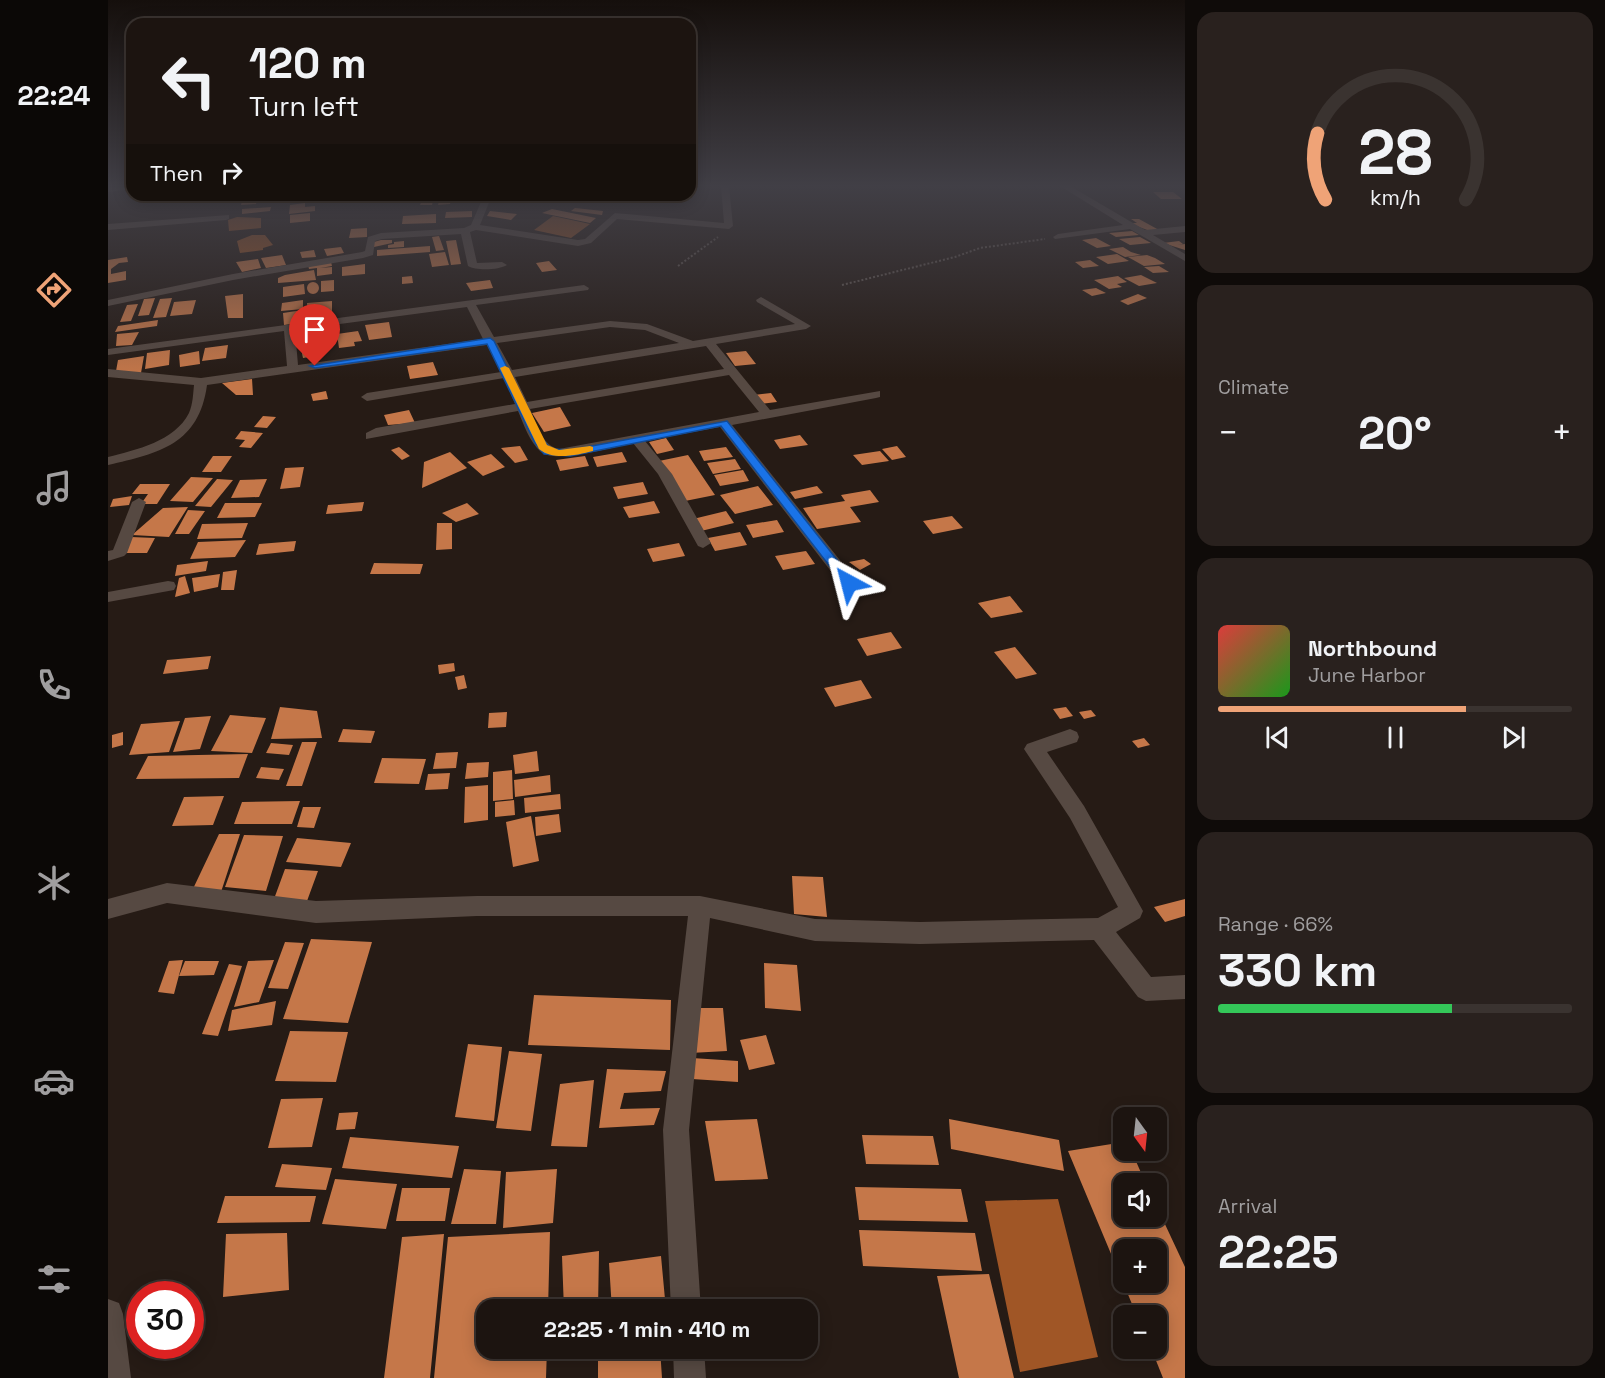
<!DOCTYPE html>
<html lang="en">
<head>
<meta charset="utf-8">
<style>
  body { margin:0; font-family:"Space Grotesk",sans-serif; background:#29211e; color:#f1f3f6; height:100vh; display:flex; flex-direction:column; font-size:22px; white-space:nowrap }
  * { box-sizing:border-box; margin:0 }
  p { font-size:20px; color:#a09e9f }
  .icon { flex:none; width:33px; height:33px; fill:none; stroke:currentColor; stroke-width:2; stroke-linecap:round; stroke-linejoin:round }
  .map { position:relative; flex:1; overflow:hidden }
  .details { display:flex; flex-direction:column; gap:12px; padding:12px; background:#0f0b09; width:420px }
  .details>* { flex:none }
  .hud { position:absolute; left:18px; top:18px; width:570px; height:183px; border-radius:18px; box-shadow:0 3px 15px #0003,0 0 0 2px #3a3330; background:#1c1410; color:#f1f3f6; overflow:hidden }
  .needle { width:39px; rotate:165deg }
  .controls { position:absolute; left:1005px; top:1107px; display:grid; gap:12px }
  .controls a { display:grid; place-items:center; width:54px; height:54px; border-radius:12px; background:#1c1410; box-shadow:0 3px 15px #0003,0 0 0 2px #3a3330; font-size:30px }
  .speed { position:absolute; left:18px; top:1281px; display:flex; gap:12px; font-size:30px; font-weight:700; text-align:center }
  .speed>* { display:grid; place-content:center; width:78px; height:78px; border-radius:50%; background:#1c1410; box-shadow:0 3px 15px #0003,0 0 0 2px #3a3330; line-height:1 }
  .speed .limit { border:9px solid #d22; background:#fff; color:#111 }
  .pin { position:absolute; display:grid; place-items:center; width:51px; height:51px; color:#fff; margin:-62px -26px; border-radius:50% 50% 50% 0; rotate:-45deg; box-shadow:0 0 6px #0007 }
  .pin .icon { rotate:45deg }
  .me { position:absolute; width:66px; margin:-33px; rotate:322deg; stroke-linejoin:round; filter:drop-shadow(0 0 4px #0008) }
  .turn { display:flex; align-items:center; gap:21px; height:126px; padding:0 24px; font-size:27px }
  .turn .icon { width:78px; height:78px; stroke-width:2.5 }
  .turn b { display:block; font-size:42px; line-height:51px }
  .then { display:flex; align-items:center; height:57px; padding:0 24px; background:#0003; gap:12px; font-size:22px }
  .big { font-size:45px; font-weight:700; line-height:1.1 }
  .details .tile { flex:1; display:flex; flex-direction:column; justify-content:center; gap:9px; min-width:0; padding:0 21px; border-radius:18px; background:#29211e }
  .details .dial { align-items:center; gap:0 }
  .dial svg { height:156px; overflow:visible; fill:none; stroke:#3a3330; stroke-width:7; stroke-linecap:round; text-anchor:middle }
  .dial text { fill:#f1f3f6; stroke:none }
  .song { display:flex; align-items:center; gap:18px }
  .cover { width:72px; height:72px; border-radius:9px; background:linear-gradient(135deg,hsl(0 70% 55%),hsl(120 70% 35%)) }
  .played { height:6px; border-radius:3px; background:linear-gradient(90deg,#efa377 70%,#3a3330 70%) }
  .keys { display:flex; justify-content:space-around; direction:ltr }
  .heat { display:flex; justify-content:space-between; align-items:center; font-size:33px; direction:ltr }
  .charge { height:9px; border-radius:4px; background:linear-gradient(90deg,#34c759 66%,#3a3330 0) }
  .trip { position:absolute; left:368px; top:1299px; width:342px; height:60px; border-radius:18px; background:#1c1410; box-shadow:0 3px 15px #0003,0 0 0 2px #3a3330; font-weight:700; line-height:60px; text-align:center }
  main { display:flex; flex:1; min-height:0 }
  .tabs { display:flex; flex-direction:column; width:108px; justify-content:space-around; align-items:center; background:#0b0806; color:#a09e9f }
  .tabs .icon { width:42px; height:42px }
  .tabs .active { color:#efa377 }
  .tabs b { font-size:27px; color:#f1f3f6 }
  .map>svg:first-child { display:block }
</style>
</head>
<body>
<main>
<nav class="tabs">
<b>22:24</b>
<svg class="icon active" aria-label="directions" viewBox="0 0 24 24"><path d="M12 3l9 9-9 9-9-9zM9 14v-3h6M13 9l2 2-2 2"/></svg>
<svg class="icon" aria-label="music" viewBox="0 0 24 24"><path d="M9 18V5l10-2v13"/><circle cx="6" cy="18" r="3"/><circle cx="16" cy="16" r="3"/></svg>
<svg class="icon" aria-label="phone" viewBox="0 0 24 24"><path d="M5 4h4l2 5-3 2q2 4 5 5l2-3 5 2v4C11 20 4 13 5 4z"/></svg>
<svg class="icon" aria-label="climate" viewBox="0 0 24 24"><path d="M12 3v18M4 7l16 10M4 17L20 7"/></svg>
<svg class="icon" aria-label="car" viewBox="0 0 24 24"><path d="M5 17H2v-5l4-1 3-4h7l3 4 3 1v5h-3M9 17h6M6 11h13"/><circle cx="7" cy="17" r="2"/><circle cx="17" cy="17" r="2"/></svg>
<svg class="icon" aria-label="filters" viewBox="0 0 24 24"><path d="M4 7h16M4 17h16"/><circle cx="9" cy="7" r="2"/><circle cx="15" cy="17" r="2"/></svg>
</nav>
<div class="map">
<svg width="1077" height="1378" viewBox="0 0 1077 1378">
  <rect width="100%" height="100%" fill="#261b15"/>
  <path fill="#a05626" d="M445,216L482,224L463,238L426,230Z
    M129,217L153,218V228L121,231L120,220Z
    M144,235H157L165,245L155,248V250L132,253L129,241Z
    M950,1199L990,1357L912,1372L877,1201Z"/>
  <path fill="#c57749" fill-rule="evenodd" d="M1045,192H1065L1074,199H1053Z
    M150,196L148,204L133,205L135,197Z
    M332,196H344L342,204L330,205Z
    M315,197H326L324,205H312Z
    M197,203V207L207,206V211L181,214L182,205Z
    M163,207L162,211L134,214V209Z
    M467,208L495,211L494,215L463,211Z
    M444,209L488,218L482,223L434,213Z
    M364,211V217L337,218L338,212Z
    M382,211L409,214L403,220L379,216Z
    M202,213V221L182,223V215Z
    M328,214V223L294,224L295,216Z
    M1023,219H1031L1051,230L1042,231L1026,225L1023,223H1029Z
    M259,228V237L241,238L243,229Z
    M1024,231L1031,235L1008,237L1001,233Z
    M331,236L336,250L328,251L324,237Z
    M1032,237L1043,243L1022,245L1011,239Z
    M988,238L1003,246L989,248L974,240Z
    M273,240H284V243L266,247V242Z
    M348,240L353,264L343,265L338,241Z
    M296,241V247L280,248V245L286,244V242Z
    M1071,241L1075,244L1069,245L1077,244V250L1055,243Z
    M322,246V252L269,256V250Z
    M233,247L236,253L219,256L216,249Z
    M1015,247L1023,252L1033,255L1017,257L1001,249Z
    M206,250L208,257L194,258L192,252Z
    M337,252L341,265L324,267L321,254Z
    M1009,254L1021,261L1000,264L988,257Z
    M174,255L178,265L158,268L153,258Z
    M1039,255L1047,258L1057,264L1036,266L1020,257Z
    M19,257L20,262L11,263L3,269V274L18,271V280L0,283V260Z
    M150,259L153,268L134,272L128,262Z
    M982,260L991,266L975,268L967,262Z
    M441,261L449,270L434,272L428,263Z
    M223,262L224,266L212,268L224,267V274L209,276V268L201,269L200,265Z
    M257,264V274L234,276V267Z
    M1051,266L1061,272L1045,273L1036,267Z
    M206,270L208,280L170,283V278L177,275Z
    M1033,275L1049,283L1031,286L1016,278Z
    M304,276L305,283L294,284V277Z
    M1010,276L1019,282L1009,284L1014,287L1001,289L986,280Z
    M226,280V291L213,292V281Z
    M382,280L385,288L363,291L358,283Z
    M199 288a6 6 0 1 1 12 0a6 6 0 1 1-12 0Z
    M196,284L197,294L175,297V287Z
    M988,288L998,293L984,296L974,290Z
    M135,294V318H120L117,296Z
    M1030,294L1039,298L1020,305L1012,301Z
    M47,298L41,315L30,316L36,299Z
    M64,298L58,317L45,318L52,299Z
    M88,300L84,314L62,316L66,302Z
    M195,300V309L173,311L174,303Z
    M224,301V319L200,321L199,303Z
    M30,304L23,321L12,322L19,305Z
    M195,310L197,322L176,325L175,313Z
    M50,320L49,326L7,332L10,326Z
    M281,322L284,337L261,340L257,325Z
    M250,331L254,341L246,342L247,346L231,348L229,334Z
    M31,332L24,345L8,346L9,334Z
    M120,345L118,358L94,361L97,348Z
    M205,347L207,356L195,358L193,349Z
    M62,350L61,365L37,369L39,353Z
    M91,351L92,364L72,367L71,355Z
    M638,351L648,364L627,366L618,353Z
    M36,356L33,373L8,371L10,360Z
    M325,362L330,375L302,379L299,366Z
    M144,379L145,395H128L114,383Z
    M218,391L220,399L205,401L203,394Z
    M663,393L669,402L652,404L646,395Z
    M452,407L463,426L436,432L424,413Z
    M301,410L307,423L280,425L276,415Z
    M155,416L168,417L159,428L146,427Z
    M133,431L155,433L143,448L131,447L137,440L127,439Z
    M692,435L700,445L672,449L666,440Z
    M558,438L566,450L549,454L541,442Z
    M412,446L420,460L407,463L393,448Z
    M789,446L798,457L784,460L774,449Z
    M291,447L302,456L294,460L283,450Z
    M618,447L625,457L596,461L591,451Z
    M772,451L781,461L754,465L745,455Z
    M342,452L359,468L314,488L316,462Z
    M514,452L519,462L489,467L485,457Z
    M383,454L397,467L375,476L359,462Z
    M580,455L607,495L577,501L551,461Z
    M105,456H124L113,472H94Z
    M477,456L481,466L452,471L448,460Z
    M627,459L633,469L605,474L599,463Z
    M196,467L192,487L172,489L177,468Z
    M635,470L641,481L612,486L606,475Z
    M83,477L105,478L85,502L62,501Z
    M109,479L125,480L103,507L87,506Z
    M159,479L151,497L123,498L132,480Z
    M535,482L540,494L510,499L505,487Z
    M32,484H62L49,504H33L40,494H24Z
    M650,486L665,505L627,514L612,495Z
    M709,486L715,493L687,499L682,492Z
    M762,490L771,502L742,507L753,522L709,529L695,508L737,501L733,495Z
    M24,496L21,505L2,507L5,499Z
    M546,501L552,513L521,518L515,507Z
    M256,502L254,511L218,514L220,505Z
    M117,503H154L147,517L109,518Z
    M359,503L371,514L348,522L334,513Z
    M80,507L61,537L24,535L55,508Z
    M80,510L97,511L81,534H67Z
    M618,511L626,523L593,531L585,519Z
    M844,516L855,528L825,534L815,521Z
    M669,520L676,532L645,538L638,525Z
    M140,523L134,538L89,539L94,524Z
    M329,523H344V549L328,550Z
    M632,532L639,545L607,551L600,538Z
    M23,537L47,538L39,553H13Z
    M138,540L127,557L82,559L90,542Z
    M188,541L186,551L148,555L151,544Z
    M571,543L577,556L545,562L539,549Z
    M698,551L707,564L675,570L667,556Z
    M756,559L763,564L752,570L741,562Z
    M100,561L98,571L67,576L69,565Z
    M266,563L315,564L312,574H262Z
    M129,570L126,590H113L115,572Z
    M112,574L110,587L86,592L84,578Z
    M77,576L82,593L67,597L71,578Z
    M902,596L915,612L883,618L870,603Z
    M783,632L794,648L759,656L749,639Z
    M907,647L929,674L908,679L886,652Z
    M103,656L100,669L55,674L59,660Z
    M346,663L347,671L331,674L330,665Z
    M356,675L359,688L350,690L347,677Z
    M753,680L764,698L727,707L716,688Z
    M172,707L209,711L214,738L163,739Z
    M958,707L965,716L952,719L945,709Z
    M983,710L988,716L976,719L971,712Z
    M399,712L398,727L380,728L381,713Z
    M122,715L158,718L144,753L103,751Z
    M103,716L92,749L65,752L77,718Z
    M72,721L61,752L21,755L33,724Z
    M235,729L267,731L263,743L230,742Z
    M15,732V745L4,748V735Z
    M1036,738L1042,745L1030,748L1024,741Z
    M194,742H209L194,786H178Z
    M163,743L185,745L181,755L158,753Z
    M429,751L431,771L407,774L405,755Z
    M350,752L348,768L325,769L328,753Z
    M140,754L131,778L28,779L40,756Z
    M274,758L318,759L311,784L266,783Z
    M381,762L380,777L357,779L359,763Z
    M153,767L176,769L171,780L148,778Z
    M404,770L405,799L385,801V772Z
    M342,773L340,789L317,790L320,774Z
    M442,775L443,792L407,797L406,780Z
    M380,785V820L356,823L357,787Z
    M452,794L453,809L417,813L416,798Z
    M116,796L105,825L64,826L76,797Z
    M406,800L407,815L387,817V802Z
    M192,801L184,824H126L134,802Z
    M195,807H213L206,828L189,827Z
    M451,814L453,832L428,836L427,817Z
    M423,816L431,861L405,867L398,822Z
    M111,834H132L113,892L83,893Z
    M136,835L175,836L158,891L117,887Z
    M189,838L243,843L233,867L178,862Z
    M177,869L210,871L199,901L166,899Z
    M684,876L715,877L719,917L686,914Z
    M1077,899V916L1057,922L1046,907Z
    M203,939L264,942L240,1023L175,1019Z
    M177,942L196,943L180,989L160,988Z
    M75,960L66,994L50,992L61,961Z
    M166,960L151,1002L126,1007L140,961Z
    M77,961H111L106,975L71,976Z
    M656,963L689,965L693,1011L657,1008Z
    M121,964L134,966L110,1036L94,1034Z
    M426,995L563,1000L562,1050L420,1045Z
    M168,1001L164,1025L120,1031L124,1010Z
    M584,1008H615L619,1051L582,1053Z
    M182,1031L240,1032L228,1082L167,1081Z
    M658,1035L667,1064L641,1070L632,1040Z
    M360,1044L394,1047L386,1121L347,1117Z
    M401,1051L434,1054L423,1131L388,1128Z
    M584,1058L630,1061V1082L584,1079Z
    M499,1069L558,1071L553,1091L516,1093L512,1109L552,1108L546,1125L491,1128Z
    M486,1080L479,1147L443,1146L452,1084Z
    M215,1098L204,1147L160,1148L173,1099Z
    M250,1112L247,1129L228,1130L231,1113Z
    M649,1119L660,1179L607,1181L597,1121Z
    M841,1119L951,1140L956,1171L843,1149Z
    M754,1135L825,1136L831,1165L758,1164Z
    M242,1137L351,1146L344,1178L234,1168Z
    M1016,1142V1150H1023L1038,1184H1016V1216H1048V1205L1077,1267V1378H1055L1043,1348H1048V1316H1029L960,1151ZM1016,1250H1048V1282H1016Z
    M174,1164L224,1168L218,1190L167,1187Z
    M356,1169L393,1171L388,1224H343Z
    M449,1169L445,1223L395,1228L398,1172Z
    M227,1179L289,1184L278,1229L214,1224Z
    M747,1187L853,1189L860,1222L751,1220Z
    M294,1188H342L337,1221H288Z
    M117,1196H208L202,1222L109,1223Z
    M751,1230L867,1233L874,1271L755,1266Z
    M442,1232L440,1310H378V1348H439L438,1378H326L340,1237Z
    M179,1233L181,1290L115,1297L118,1234Z
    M336,1234L322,1378H276L294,1237Z
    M491,1251L490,1310H456L454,1256Z
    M553,1256L558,1310H504L501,1263Z
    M881,1274L906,1378H851L829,1276Z
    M490,1348H552L554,1378H490Z"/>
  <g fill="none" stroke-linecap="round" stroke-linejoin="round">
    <path stroke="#655b56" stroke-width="2" stroke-dasharray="2 2" stroke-linecap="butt" d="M570,266L610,237
      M734,285L847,257L872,248L937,239"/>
    <path fill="#564942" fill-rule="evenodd" d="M24,186V189L0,192V188Z
      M613,186H621L625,226L621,229L509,219L483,243L470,246L368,230L362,232L369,263L394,262L399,265C391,270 368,271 360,266L353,234L274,239L267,241L265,255L255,258L125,280L0,306V300L125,274L254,252L257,251L260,237L273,233L356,228L363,225L376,195H384L372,225L470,240L477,239L507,213L616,223Z
      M952,186H962L1037,230L1077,226V232L1045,235L1077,254V261L1022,229L947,239L945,237L950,234L1015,225Z
      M172,195L155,198L151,196L152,195Z
      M121,215V219L118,220L0,230V224Z
      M476,285L481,288L480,290L368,305L386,337L502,321L539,324L585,341L687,324L649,302L648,300L653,297L703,326L698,329L608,344L662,410L772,391V397L768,398L624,425L747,579L749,583L747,587H735L612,427L537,441L564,474L603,543L595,548L590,546L550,474L525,443C505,447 448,464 433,452C421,441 416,425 410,411L258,439V433L268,428L407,404L396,378L259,401L253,397L259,393L393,372L379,345L99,385C91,444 52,453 0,465V457C28,450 67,441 81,413C85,404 85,394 86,385L0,377V369L93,378L179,366L176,331L0,355V349ZM359,307L375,339L190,365L187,330ZM502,327L537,330L571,343L404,370L389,343ZM598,346L616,369L419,402L407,377ZM621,375L651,412L451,449C434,446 428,423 422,409Z
      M31,498L38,502L19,553L16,556L0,561V551L5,550L24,502Z
      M60,581L66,582L68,586L66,590L0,602V592Z
      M962,729L969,732L971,737L969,742L939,752L976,806L1035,911L1032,918L1008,932L1043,977L1077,975V999L1038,1001L1030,997L986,940L812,944L707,941L602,918L581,1130L593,1310H563L555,1130L580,916H369L208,923L59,903L0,919V899L59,883L208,901L369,896H592L707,919L812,922L990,918L1010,907L962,818L916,749L919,744Z
      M0,1299L11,1303L15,1314L23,1378H0Z
      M565,1348H596L598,1378H566Z"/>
  </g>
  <linearGradient id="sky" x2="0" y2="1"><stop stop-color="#150f0c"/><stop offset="0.49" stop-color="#413f46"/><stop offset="1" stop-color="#413f46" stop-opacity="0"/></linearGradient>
  <rect width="1077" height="379" fill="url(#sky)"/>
  <path fill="#1a73e8" stroke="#114b97" stroke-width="1.5" d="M382,338L386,341L435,440L443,449L462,450L619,421L745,580V586H737L613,426L462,456L436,454L427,443L379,344L207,368L202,366Z"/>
  <path fill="#f59e0b" d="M397,366L401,368L439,445L451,450L482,446L485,447V451C469,455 445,461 431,449L392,368Z"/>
</svg>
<div class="controls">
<a><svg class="needle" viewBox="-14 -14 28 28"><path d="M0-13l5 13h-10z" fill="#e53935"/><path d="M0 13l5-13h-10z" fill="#a09e9f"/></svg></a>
<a><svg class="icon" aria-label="sound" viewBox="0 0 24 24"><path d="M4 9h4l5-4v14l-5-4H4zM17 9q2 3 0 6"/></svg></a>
<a>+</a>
<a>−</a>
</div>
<div class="speed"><div class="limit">30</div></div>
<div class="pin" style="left:207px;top:366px;background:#d93025"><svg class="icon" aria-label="arrive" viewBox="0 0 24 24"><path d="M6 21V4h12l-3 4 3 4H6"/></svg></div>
<svg class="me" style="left:741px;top:583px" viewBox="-20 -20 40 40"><path d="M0-17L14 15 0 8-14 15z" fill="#1a73e8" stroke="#fff" stroke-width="4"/></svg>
<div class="trip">22:25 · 1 min · 410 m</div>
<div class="hud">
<div class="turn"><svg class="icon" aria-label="left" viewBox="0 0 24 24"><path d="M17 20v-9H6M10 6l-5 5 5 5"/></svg><div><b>120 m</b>Turn left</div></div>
<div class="then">Then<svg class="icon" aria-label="right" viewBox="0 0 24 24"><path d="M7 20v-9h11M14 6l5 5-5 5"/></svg></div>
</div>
</div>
<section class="details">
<div class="tile dial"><svg viewBox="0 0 100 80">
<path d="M14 69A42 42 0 1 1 86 69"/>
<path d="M14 69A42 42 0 0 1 10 35" stroke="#efa377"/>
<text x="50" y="56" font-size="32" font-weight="700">28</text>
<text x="50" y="72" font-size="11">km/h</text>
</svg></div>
<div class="tile"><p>Climate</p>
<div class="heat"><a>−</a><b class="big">20°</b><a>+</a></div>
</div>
<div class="tile">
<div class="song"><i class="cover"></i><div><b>Northbound</b><p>June Harbor</p></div></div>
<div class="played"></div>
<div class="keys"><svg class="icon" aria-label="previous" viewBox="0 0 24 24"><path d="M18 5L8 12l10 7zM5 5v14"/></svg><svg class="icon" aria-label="pause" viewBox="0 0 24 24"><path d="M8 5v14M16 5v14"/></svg><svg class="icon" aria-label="next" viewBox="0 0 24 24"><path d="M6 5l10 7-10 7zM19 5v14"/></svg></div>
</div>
<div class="tile"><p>Range · 66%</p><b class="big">330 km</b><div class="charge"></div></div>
<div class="tile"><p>Arrival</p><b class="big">22:25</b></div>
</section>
</main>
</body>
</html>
